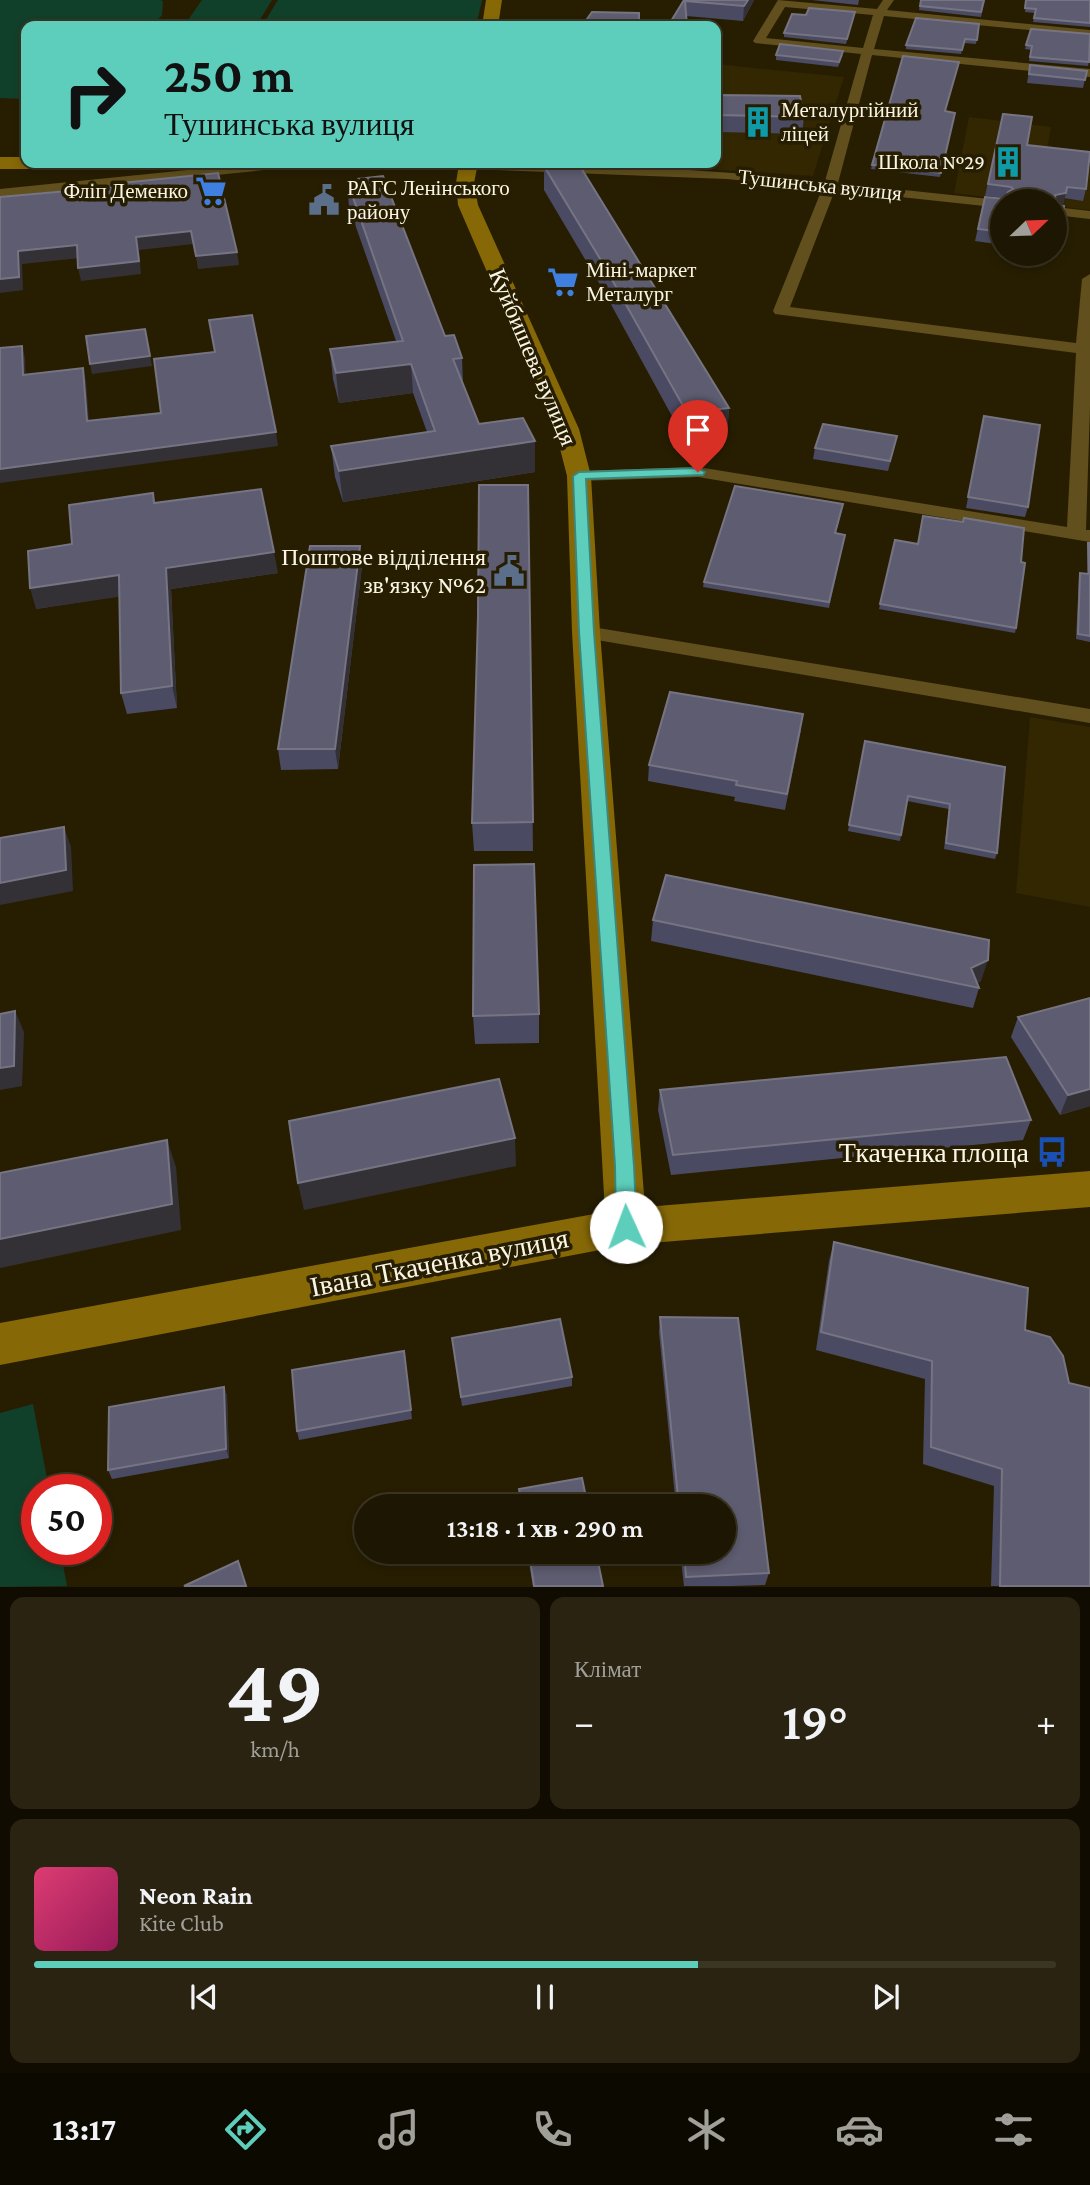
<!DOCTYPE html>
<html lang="uk">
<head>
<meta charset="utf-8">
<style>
  body { margin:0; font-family:"Crimson Pro",serif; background:#2a2311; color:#f1f3f6; height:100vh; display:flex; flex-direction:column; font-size:26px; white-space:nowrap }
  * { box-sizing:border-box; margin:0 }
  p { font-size:23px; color:#a09f99 }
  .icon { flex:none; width:38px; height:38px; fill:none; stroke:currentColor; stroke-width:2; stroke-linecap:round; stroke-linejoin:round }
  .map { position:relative; height:1587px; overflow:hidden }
  .drawer { display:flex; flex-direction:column; gap:10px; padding:10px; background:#100c01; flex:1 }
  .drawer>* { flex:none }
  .hud { position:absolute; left:21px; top:21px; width:700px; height:147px; border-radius:14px; box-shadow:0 4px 10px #0003,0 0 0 2px #3b3524; background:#5ccebb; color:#111; overflow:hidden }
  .needle { width:46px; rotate:67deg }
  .tools { position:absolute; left:990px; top:189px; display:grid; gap:14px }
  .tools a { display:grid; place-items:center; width:77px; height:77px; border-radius:50%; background:#1d1602; box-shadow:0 4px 10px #0003,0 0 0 2px #3b3524; font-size:35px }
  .speed { position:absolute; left:21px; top:1474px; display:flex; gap:14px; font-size:35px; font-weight:700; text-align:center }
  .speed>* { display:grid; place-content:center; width:91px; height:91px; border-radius:50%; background:#1d1602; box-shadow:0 4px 10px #0003,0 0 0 2px #3b3524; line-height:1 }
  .speed .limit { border:10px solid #d22; background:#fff; color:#111 }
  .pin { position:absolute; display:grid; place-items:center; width:60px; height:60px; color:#fff; margin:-72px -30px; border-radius:50% 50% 50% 0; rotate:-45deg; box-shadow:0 0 7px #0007 }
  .pin .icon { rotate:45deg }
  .me { position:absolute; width:77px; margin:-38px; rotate:358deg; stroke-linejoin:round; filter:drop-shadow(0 0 5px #0008) }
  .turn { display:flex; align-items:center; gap:24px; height:147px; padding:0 28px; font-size:32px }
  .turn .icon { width:91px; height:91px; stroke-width:2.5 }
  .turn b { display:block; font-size:49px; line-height:60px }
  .big { font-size:52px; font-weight:600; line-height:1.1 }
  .drawer .widget { flex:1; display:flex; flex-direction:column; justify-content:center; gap:10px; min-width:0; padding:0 24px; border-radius:14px; background:#2a2311 }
  .drawer .dial { align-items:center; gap:0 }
  .dial b { font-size:91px; line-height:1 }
  .song { display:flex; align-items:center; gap:21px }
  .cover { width:84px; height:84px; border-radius:10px; background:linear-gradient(135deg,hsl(340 70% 55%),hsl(330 70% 35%)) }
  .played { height:7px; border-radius:4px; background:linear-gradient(90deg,#5ccebb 65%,#3b3524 65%) }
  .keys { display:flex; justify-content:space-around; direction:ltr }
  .heat { display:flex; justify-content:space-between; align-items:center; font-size:38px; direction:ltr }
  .drawer .tiles { flex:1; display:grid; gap:10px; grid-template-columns:1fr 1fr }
  .widget:last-child { grid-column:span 2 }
  .trip { position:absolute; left:354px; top:1494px; width:382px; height:70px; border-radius:35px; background:#1d1602; box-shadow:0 4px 10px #0003,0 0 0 2px #3b3524; font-weight:600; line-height:70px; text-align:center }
  .dock { display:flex; height:112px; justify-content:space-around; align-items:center; background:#0c0901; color:#a09f99 }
  .dock .icon { width:49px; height:49px }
  .dock .on { color:#5ccebb }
  .dock b { font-size:32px; color:#f1f3f6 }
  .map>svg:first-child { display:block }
</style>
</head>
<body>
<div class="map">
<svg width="1090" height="1587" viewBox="0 0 1090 1587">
  <rect width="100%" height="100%" fill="#271e02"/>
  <path fill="#322700" d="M716,64L844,77L813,176L618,163H716Z
    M969,117L1051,127L1046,155L1090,161V210L1055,206V201H1019L954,193Z
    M1030,717L1090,727V907L1016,893Z"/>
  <path fill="#11402a" d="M0,0H161L163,2L162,15L152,26H26V99L0,98Z
    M202,0H272L256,26H184Z
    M278,0H482L476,26H262Z
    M33,1404L49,1489H37V1549H60L67,1586L0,1587V1413Z"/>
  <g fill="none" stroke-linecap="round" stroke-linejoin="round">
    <path fill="#614f1d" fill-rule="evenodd" d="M778,0L877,9L883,0H894L887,10L1090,30V36L884,16L874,49L1090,69V77L872,55L838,183L1008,201H1003V208L835,190L790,307L1076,343L1082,279L1090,274V407L1086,530H1090V542L698,477L579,481L570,476L579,471L698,467L1067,527L1076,353L775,314L773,311L822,189L727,179L468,169L461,165L463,163C584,163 704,169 825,181L861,54L755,43L753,41ZM785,7L873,15L863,48L766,38Z
      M257,163H301L294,167L0,197V189Z
      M1055,207L1090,211V219L1055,215Z
      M586,626L1090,709V723L579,637L576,632L579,627Z"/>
    <path fill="#866806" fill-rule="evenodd" d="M486,0H502L498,26H482Z
      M0,157H26V163H155L146,169H0Z
      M305,163H478L474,183L478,205L579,429L591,476L600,632L645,1207L1090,1171V1207L626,1245L0,1365V1323L605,1212L572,632L567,476L555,429L458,205L456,183L458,170L314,169L307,167Z"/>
  </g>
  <path fill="#4a4a62" d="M684,0H754L743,21L686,16Z
    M812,0H859L858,5Z
    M921,0H985L981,17L919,10Z
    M1026,0H1090V27L1033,22L1035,13L1025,12Z
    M855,12L846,44L784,37V33L806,15Z
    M979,24L976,44L964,43L961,54L906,49V45Z
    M1031,29L1089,62L1088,66L1029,61L1031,50L1025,49Z
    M776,55H843L838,67L776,60Z
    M1030,65L1087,71L1083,88L1027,83Z
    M716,95L804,117L802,134L716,132Z
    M945,111L955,113L940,177L871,169L872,165Z
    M1003,114L1027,145L1086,189L1083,201L1064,198L1063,205L1060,206L1059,240L1056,252L1055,201H1003V245L975,241L985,197L1006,198L985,196Z
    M544,166L729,408L727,435L685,440L602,288L544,190Z
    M347,180L445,336L462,358L463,384L479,424L535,472L343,502L335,477L331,446L427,432L413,393L339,403L333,379L330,349L396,341L349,207Z
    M984,416L1028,507L1025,517L966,508Z
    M895,446L888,471L813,459L815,448Z
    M528,485L533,851H474L472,823Z
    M153,493L155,503L278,573L171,589L177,708L127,714L121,693L119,596L36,609L72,544Z
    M842,509L836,533L845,535L829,608L703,587L704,582Z
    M895,540L1021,562L1016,628L1015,633L879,609Z
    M1088,543H1090V642L1076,639L1079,578L1080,573L1087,574V548Z
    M362,566L338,769L281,770L278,749Z
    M801,730L785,810L734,801L735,797L648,781L649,765Z
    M865,741L1005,767L997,853L995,859L944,849L949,809L907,801L900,841L848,831Z
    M653,920L981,981L977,983L979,988L973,1008L651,941Z
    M539,1014V1043L475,1044L473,1016Z
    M1018,1017L1090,1106L1060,1115L1011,1037Z
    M660,1090L1031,1120L1023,1140L671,1175L658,1110Z
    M834,1242L1025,1330L1090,1586H991L994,1486L923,1464L925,1379L816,1350L829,1261Z
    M660,1317L769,1573L765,1585L732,1586H684L680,1552H723V1507H676L659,1332Z
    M452,1338L572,1377V1386L462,1406Z
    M404,1351L412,1419L299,1440L297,1431Z
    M224,1387L227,1396L229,1458L112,1479L108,1470Z
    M527,1552H596L603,1586H533Z"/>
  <path fill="#343136" d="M748,0H754L743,21L744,6Z
    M1066,193L1063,205L1055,207V195Z
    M191,231L193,244L139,250L141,274L81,281L78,268L136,237Z
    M77,245L80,258L22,264L23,290L0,293V279L18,251Z
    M237,252L239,265L198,269L196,256Z
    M145,329L152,366L92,374L90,364Z
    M22,346L25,358L26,388L23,375Z
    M411,364L413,393L339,403L336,373Z
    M83,368L86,381L90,434L87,421Z
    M729,408L727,435L685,440L687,413Z
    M276,432L278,446L0,483V469Z
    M535,441V472L343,502L339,471Z
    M360,546L362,566L338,769L335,749Z
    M274,552L278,573L171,589L177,708L172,686L166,568Z
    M119,575L124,596L36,609L30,588Z
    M64,827L71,847L73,891L0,905V883Z
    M988,960L981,981L970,986L971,968Z
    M15,1011L24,1032L22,1086L0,1090V1068Z
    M1090,1089V1106L1060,1115L1068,1095Z
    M515,1138L516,1166L304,1210L298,1183Z
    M167,1140L176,1167L181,1230L0,1268V1239Z
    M224,1387L227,1396L229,1458L226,1449Z"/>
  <path fill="#5d5c70" stroke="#767482" stroke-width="2" d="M684,0H748L744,6L685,1L687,26H668Z
    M921,0H984L981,12L920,6Z
    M1026,0H1090V23L1034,18L1036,9L1025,8Z
    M809,8L855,12L847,39L784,33L792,14L806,15Z
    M592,12L639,13V26H582Z
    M916,18L979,24L977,40L965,39L962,50L906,45Z
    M1031,29L1090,34L1089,62L1030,57L1032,46L1026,45Z
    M780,44L843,51L839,62L776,55Z
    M903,56L959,62L945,111L955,113L941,173L872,165Z
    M1030,65L1087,71L1085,80L1029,74Z
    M716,95L800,96L804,117L716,115Z
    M1003,114L1032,117L1027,145L1090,152L1086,189L1067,187L1066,193L1055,195L1056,205L1064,206L1059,240L1055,239V201H1003V232L978,229L985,197L1005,199L1008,192L1013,189L1011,187L988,184Z
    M578,163L729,408L687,413L602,262L544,166Z
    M218,173L237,252L196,256L191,231L136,237L139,261L78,268L77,245L18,251L19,277L0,279V197L112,187L111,184Z
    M383,176L445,336L454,335L462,358L453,359L479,424L523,418L535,441L339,471L331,446L435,431L411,364L336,373L330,349L403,341L347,180Z
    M252,315L276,432L0,469V348L22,346L23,375L83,368L87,421L161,413L154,359L215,352L209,320Z
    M145,329L150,356L90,364L86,336Z
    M984,416L1040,425L1028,507L968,497Z
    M823,424L897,436L890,461L815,448Z
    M479,485H528L533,822L472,823L478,616Z
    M735,486L843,504L835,533L845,535L829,602L704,582Z
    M261,489L274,552L166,568L172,686L121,693L119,575L30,588L28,551L72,544L69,505L153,493L154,503Z
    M923,516L963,522L964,518L1024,528L1021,562L1025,563L1016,628L880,604L895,540L918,544Z
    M1088,543H1090V636L1078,634L1080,573L1089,574Z
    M310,546H360L335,749H278Z
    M670,692L803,714L787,794L736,785L737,781L649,765Z
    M865,741L1005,767L997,853L946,843L950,804L908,796L901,835L849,825Z
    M64,827L66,870L0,883V838Z
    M534,864L539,1014L473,1016L474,865Z
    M666,875L989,940L988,960L971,968L979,988L653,920Z
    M1090,998V1089L1068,1095L1018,1017Z
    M15,1011L14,1066L0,1068V1014Z
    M1006,1057L1031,1120L673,1155L660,1090Z
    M499,1079L515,1138L298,1183L289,1121Z
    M167,1140L172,1204L0,1239V1173Z
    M834,1242L1028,1288L1025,1330L1050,1337L1063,1356L1069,1383L1090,1388V1586H1000L1002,1469L931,1447L932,1361L821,1332Z
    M660,1317L738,1318L769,1573L686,1577L684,1552H723V1507H679Z
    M560,1319L572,1377L461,1397L452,1338Z
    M404,1351L411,1410L297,1431L292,1370Z
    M224,1387L226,1449L108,1470L109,1407Z
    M582,1478L588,1507H522L519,1489Z
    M529,1552H596L603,1586H534Z
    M238,1561L246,1586H184Z"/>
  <path fill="#5ccebb" stroke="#3c867a" stroke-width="2" d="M698,468L705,472L703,475L586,479L594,632L634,1166L637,1227L634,1233L626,1236L619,1233L616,1227L615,1166L579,632L573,476L579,472Z"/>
  <defs>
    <symbol id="building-bare" viewBox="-9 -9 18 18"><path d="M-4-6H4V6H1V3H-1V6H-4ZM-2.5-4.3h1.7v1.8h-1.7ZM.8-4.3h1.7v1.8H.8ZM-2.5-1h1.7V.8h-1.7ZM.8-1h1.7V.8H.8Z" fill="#0f9aa8" stroke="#271e02" stroke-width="2.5" paint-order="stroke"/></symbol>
    <symbol id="supermarket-bare" viewBox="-9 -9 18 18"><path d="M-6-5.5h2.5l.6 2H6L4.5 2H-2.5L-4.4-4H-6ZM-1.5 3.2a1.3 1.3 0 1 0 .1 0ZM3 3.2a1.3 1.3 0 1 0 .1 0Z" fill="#3f7fe0" stroke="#271e02" stroke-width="2.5" paint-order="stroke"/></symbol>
    <symbol id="civic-bare" viewBox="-9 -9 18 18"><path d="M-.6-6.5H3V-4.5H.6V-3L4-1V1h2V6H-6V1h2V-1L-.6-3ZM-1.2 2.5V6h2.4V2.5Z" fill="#5c6f8a" stroke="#271e02" stroke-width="2.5" paint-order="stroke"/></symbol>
    <symbol id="bus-bare" viewBox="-9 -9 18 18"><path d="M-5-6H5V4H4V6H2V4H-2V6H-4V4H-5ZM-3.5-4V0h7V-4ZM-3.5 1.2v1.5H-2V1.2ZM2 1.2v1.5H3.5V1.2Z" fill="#1a4fb4" stroke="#271e02" stroke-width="2.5" paint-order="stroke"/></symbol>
  </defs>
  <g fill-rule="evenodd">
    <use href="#building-bare" x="736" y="100" width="44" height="44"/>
    <use href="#building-bare" x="986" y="140" width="44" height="44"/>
    <use href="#supermarket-bare" x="189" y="169" width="44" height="44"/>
    <use href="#civic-bare" x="302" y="178" width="44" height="44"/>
    <use href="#supermarket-bare" x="541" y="260" width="44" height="44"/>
    <use href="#civic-bare" x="487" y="549" width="44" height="44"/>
    <use href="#bus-bare" x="1030" y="1130" width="44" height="44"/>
  </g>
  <g text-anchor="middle" stroke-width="7" stroke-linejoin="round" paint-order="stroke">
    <g font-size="21" fill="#faf5e4" stroke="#271e02" text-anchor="start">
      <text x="781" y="117">Металургійний<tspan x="781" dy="24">ліцей</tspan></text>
      <text x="985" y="169" text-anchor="end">Школа №29</text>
      <text x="347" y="195">РАГС Ленінського<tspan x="347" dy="24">району</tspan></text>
      <text x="188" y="198" text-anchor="end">Фліп Деменко</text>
      <text x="586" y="277">Міні-маркет<tspan x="586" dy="24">Металург</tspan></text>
    </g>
    <g font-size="21" fill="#faf5e4" stroke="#271e02">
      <text transform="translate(820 185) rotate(6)" y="7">Тушинська вулиця</text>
    </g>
    <g font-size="24" fill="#faf5e4" stroke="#271e02">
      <text transform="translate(533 357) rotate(67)" y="8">Куйбишева вулиця</text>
    </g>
    <g font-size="24" fill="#faf5e4" stroke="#271e02" text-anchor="end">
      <text x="486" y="565">Поштове відділення<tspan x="486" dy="28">зв'язку №62</tspan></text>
    </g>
    <g font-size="28" fill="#faf5e4" stroke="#271e02" text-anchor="end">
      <text x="1029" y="1162">Ткаченка площа</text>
    </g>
    <g font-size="28" fill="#faf5e4" stroke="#271e02">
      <text transform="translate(439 1262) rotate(-11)" y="10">Івана Ткаченка вулиця</text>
    </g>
  </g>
</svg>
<div class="tools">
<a><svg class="needle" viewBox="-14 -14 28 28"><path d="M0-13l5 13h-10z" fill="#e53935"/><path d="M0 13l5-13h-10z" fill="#a09f99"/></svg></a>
</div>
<div class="speed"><div class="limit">50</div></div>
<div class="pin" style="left:698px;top:472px;background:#d93025"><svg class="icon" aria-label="arrive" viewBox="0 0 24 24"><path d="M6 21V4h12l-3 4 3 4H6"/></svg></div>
<svg class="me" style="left:626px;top:1227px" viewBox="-20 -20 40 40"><circle r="19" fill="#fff"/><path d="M0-13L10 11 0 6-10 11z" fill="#5ccebb"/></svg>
<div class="trip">13:18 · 1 хв · 290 m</div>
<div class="hud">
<div class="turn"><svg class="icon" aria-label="right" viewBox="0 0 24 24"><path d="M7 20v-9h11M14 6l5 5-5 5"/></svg><div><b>250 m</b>Тушинська вулиця</div></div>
</div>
</div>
<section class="drawer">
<div class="tiles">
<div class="widget dial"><b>49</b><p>km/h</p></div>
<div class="widget"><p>Клімат</p>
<div class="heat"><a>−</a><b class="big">19°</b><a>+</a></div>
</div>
<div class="widget">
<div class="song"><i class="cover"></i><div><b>Neon Rain</b><p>Kite Club</p></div></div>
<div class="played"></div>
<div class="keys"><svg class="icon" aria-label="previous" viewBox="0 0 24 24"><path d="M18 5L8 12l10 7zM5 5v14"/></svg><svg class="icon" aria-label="pause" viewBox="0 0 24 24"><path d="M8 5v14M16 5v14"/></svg><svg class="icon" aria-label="next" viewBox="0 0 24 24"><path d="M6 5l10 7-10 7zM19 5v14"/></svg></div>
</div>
</div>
</section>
<nav class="dock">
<b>13:17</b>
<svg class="icon on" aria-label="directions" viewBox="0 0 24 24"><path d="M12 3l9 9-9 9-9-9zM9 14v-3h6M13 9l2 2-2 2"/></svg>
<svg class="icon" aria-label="music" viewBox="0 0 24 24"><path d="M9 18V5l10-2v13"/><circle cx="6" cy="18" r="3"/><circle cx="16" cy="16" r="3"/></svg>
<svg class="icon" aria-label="phone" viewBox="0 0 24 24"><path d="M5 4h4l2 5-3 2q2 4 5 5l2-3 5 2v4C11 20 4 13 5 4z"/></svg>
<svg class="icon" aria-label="climate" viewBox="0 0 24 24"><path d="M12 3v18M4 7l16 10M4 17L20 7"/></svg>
<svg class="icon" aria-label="car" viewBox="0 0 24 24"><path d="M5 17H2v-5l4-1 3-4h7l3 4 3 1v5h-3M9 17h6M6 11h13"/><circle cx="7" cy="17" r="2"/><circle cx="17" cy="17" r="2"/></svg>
<svg class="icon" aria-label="filters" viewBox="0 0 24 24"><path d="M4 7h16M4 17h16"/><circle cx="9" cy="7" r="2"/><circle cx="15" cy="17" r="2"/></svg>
</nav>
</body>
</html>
